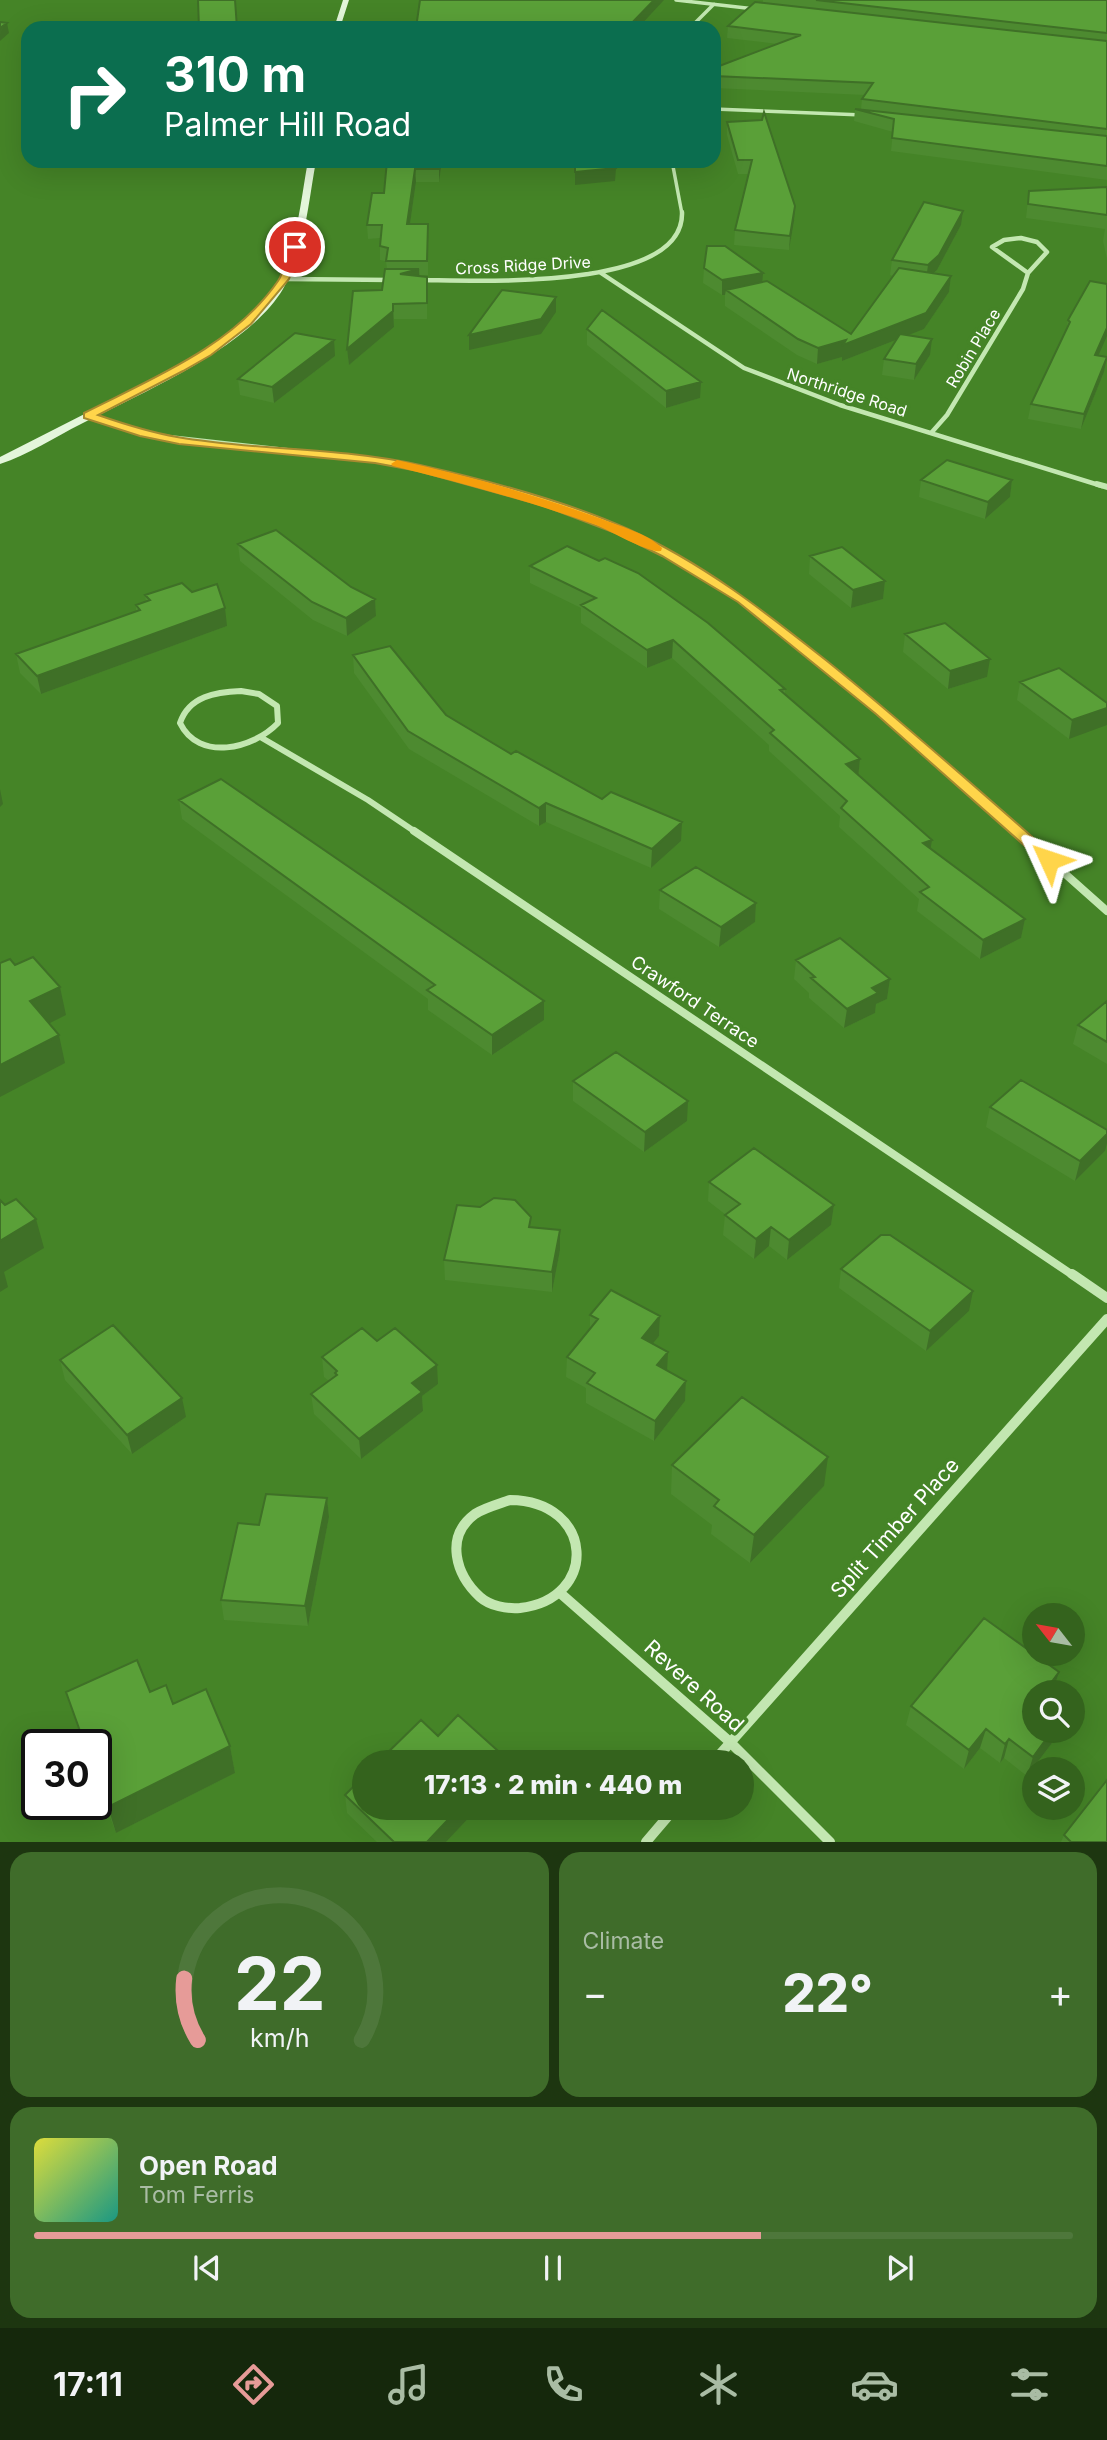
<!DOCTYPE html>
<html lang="en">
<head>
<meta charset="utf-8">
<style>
  body { margin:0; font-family:Inter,sans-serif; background:#3f6c2a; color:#f1f3f6; height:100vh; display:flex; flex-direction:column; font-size:26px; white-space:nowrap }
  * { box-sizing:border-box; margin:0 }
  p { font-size:23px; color:#a9bca4 }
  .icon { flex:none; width:38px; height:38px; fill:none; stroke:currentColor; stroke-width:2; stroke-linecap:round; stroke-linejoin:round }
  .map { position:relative; height:1842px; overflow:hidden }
  .side { display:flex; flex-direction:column; gap:10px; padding:10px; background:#1d3610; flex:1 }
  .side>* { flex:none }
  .guide { position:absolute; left:21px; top:21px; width:700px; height:147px; border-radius:21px; box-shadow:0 7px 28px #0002; background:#0b6e4f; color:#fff; overflow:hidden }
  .needle { width:46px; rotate:301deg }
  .fabs { position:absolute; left:1022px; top:1603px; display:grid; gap:14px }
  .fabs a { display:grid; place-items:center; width:63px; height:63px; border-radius:50%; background:#34631d; box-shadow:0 7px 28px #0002; font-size:35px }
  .speed { position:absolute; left:21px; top:1729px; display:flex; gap:14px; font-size:35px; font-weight:700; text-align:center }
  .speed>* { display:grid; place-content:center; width:91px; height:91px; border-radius:50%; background:#34631d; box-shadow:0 7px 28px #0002; line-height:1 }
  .speed .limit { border:4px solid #111; border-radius:10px; background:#fff; color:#111 }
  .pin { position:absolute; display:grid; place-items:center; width:60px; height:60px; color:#fff; margin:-30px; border:4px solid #fff; border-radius:50%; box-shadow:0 2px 7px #0007 }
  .me { position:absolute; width:77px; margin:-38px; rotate:312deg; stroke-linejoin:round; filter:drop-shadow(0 0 5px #0008) }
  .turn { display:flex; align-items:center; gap:24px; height:147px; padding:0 28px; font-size:32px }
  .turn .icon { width:91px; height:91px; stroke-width:2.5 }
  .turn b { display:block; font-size:49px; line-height:60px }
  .big { font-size:52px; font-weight:800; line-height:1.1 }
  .side .card { flex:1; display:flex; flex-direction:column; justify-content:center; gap:10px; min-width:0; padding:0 24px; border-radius:21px; background:#3f6c2a }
  .side .dial { align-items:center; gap:0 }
  .dial svg { height:182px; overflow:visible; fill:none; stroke:#4e773b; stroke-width:7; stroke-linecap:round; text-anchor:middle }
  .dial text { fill:#f1f3f6; stroke:none }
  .song { display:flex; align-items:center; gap:21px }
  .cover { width:84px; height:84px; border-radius:10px; background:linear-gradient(135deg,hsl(60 70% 55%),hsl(170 70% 35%)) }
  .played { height:7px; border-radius:4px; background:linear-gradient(90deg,#e69b98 70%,#4e773b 70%) }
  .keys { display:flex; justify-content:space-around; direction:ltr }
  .heat { display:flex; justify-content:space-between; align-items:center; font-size:38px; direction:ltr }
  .side .tiles { flex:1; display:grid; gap:10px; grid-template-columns:1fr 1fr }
  .card:last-child { grid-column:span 2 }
  .trip { position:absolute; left:352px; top:1750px; width:402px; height:70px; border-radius:35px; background:#34631d; box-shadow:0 7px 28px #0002; font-weight:800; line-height:70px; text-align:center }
  .menu { display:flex; height:112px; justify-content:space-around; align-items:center; background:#15280c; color:#a9bca4 }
  .menu .icon { width:49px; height:49px }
  .menu .selected { color:#e69b98 }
  .menu b { font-size:32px; color:#f1f3f6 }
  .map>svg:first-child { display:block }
</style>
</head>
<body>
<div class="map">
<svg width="1107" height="1842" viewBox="0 0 1107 1842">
  <rect width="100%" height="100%" fill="#458427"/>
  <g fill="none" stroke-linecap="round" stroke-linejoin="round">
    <path stroke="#c3e7b1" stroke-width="3.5" d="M676,0L755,9
      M690,28L714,4
      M714,109L863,115
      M672,161L682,214"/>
    <path stroke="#c3e7b1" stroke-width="4.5" d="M1021,238L1037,242L1047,252L1028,273L992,247L1004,240Z
      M601,273L744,368L840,405L1102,486
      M285,279L392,280
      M418,280C470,280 685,293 682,212
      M88,416L159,436L377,460L492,486
      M932,432L947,415L1023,289L1028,273"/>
    <path stroke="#c3e7b1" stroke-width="6" d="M485,484C547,500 608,522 664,552C716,580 763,616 808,652C881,710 950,771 1019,833
      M1097,484L1107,487
      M241,691L259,694L277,706L278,723C253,749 199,762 180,723C189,696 216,692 241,691Z
      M262,738L368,800L417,833"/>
    <path stroke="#c3e7b1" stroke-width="8" d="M414,831L1074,1276
      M1017,831L1107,911"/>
    <path stroke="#c3e7b1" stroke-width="10" d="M1072,1274L1107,1298
      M510,1500C595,1501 599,1599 520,1608C507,1609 490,1606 480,1597C456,1575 444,1537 475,1514C484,1508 499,1504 510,1500Z
      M559,1592L730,1742L830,1842
      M713,1762L1107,1319
      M646,1842L675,1808"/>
    <path fill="#e4f6db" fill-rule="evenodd" d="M343,0H349L340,28H334Z
      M308,161H316C308,204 305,251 283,289C248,348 141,393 81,424C55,437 28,455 0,464V457C38,438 76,418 114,399C164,374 244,338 274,289C297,251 300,203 308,161Z"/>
  </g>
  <path fill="#4d8a30" d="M763,0H1107V180L891,151L893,132L854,121L855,109H861L862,99L865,95L714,88V68L778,44L727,38L728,26L763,3Z
    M727,122L795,206L794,221L789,250L734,245L735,230L749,174H738L727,135Z
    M387,161H442L439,182H416L410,224H428V275H420V276L427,277V319H394V327L349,365L347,349L382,290L387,269L386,261L380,260V238L368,239L367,225L384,193Z
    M1107,187V259L1103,241L1105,229L1026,218L1029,191Z
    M961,225L937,270L933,274L951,276L949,292L924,329L907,335L930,355L914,380L882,375L884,359L896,340L842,361V357L817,364L797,355L725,306V295H722L703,283L704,268L762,283L851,334L893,276L890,275L892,260Z
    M1107,284L1099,355L1107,357L1104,372L1081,429L1028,419L1031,404L1066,331L1068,320Z
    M587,329L700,398L666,408L587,345Z
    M335,356L274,403L240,395L238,379Z
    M921,480H1012L1010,497L985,519L919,497Z
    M238,544L375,599L376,616L347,636L313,620L240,561Z
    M810,556L885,581L883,599L851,608L809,574Z
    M530,566L785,689V694L860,759L858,775L931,849L1025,919L1021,938L980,959L917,911L919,899L839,827L840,816L769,751V745L672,658L647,668L581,623V608L530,583Z
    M145,595L227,626L41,694L20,673L16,654L136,611V605L146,602Z
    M905,634L987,677L948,689L903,652Z
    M353,655L446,715L511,754L602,799L681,841L651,868L546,822L539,826L409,749L354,673Z
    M1020,682L1107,703L1069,739L1017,700Z
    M179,800L544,1020L492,1055L428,1010V999L182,819Z
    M660,890L756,903L755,922L719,947L659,909Z
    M796,960L890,979L887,999L876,1004L875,1013L844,1028L809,998V993L794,979Z
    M1107,1001V1064L1073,1044L1078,1025Z
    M573,1081L687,1121L644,1152L573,1101Z
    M990,1107L1105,1151L1075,1181L986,1127Z
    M709,1182L834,1205L831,1225L787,1260L769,1246L754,1259L723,1235L725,1215H726L708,1201Z
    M531,1227L560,1230V1250L552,1292L445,1280L444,1260Z
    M841,1269L969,1311L926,1351L839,1288Z
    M590,1315L660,1316L659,1336L652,1344L667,1371L686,1381L685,1401L654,1441L586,1403V1388L566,1377L567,1357L590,1329Z
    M377,1341L438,1384L422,1396L423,1411L361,1459L314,1414L311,1394L329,1381L324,1377L322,1357Z
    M60,1360L186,1417L132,1454L65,1380Z
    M672,1465L824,1486L750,1563L711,1534L712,1525L671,1494Z
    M327,1498L329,1517L308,1626L224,1620L221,1600L259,1525Z
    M1059,1672L1053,1691L1034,1692L1061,1731L1027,1776L1004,1758L1000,1763L980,1748L964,1769L906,1725L911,1706Z
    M66,1692H150L173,1704L230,1746L235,1773L116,1833L96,1779V1745H84Z
    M345,1795L478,1808L446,1842H377L347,1813Z
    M1064,1835L1107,1842H1061Z"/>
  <path fill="#3f7027" d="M654,0H664L638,28H627Z
    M7,23L9,33L0,41V28Z
    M440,161H442L439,182V169Z
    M616,168L615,181L575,185V172Z
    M415,169L416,182L408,238L407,224Z
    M795,206L794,221L789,250L790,236Z
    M963,211L961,225L937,270L926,280L928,265Z
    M419,269L420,284L400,274Z
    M763,273L762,287L726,290L725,295H722V280Z
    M951,276L949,292L924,329L842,361V357L817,364L818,348L926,313Z
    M556,297V312L541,334L469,350V335Z
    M393,304L394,327L349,365L347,349Z
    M1107,328V336L1092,370L1095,355Z
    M932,339L930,355L914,380L916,364Z
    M334,340L335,356L274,403L272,387Z
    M1107,357L1104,372L1081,429L1084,414Z
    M701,382L700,398L666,408V391Z
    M1012,480L1010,497L985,519L988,502Z
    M885,581L883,599L851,608L853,590Z
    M375,599L376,616L347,636L346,618Z
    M225,608L227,626L41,694L37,676Z
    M673,640L672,658L647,668V650Z
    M990,659L987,677L948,689L950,671Z
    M1107,708V725L1069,739L1072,720Z
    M860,759L858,778L846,764Z
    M0,789L3,804L0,807Z
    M546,803V822L539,826V808Z
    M682,822L681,841L651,868L652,849Z
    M932,840L929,858L923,843Z
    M756,903L755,922L719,947L721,927Z
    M1025,919L1021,938L980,959L983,940Z
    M890,979L887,999L876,1004L875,1013L844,1028L847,1009L872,988Z
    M60,987L66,1015L36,1030L30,1001Z
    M544,1001V1020L492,1055V1035Z
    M59,1035L65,1063L0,1097V1065Z
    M688,1101L687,1121L644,1152L645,1132Z
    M1107,1134V1143L1105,1151L1075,1181L1080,1161Z
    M834,1205L831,1225L787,1260L789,1240Z
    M36,1219L44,1248L4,1272L8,1287L0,1292V1241Z
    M771,1227L769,1246L754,1259L756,1239Z
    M560,1230V1250L552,1292V1272Z
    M973,1291L969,1311L926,1351L930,1331Z
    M660,1316L659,1336L641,1358L642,1338Z
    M668,1352L667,1372L657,1365Z
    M437,1365L438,1384L422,1396L423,1411L361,1459L359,1439L412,1383Z
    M686,1381L685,1401L654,1441L655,1421Z
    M182,1398L186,1417L132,1454L127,1435Z
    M828,1457L824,1486L750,1563L754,1535Z
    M327,1498L329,1517L308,1626L305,1606Z
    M1059,1672L1053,1691L1045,1692Z
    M986,1729L980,1748L964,1769L969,1750Z
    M1052,1731H1061L1027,1776L1033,1757Z
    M1009,1739L1004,1758L1000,1763L1005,1744Z
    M230,1746L235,1773L116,1833L108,1807Z
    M459,1808H478L446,1842H427Z"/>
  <path fill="#5aa038" stroke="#3f7027" stroke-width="2" d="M198,0H235L237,28H199Z
    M420,0H654L627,28H416Z
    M816,0H1107V33Z
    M755,2L1107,41V129L862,99L873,83L714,76V68L801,35L728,26Z
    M0,22L7,23L0,28Z
    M855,109L1107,136V166L892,138L894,119Z
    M764,112L795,206L790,236L735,230L752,160H738L727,122L762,120Z
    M387,161H440L439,169H415L407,224H428L427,261H386L388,248L380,246L382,225H367L372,193H384Z
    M575,161H615L616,168L575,172Z
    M1107,187V215L1028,204L1029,191Z
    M924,202L963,211L939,255L928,265L892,260Z
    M707,246H725L763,273L722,280L704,268Z
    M899,268L951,276L926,313L843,345L846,340L818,348L798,339L726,290L767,281L851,334Z
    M385,269H419L400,274L427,277V303L393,304V311L347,349L353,291L382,290Z
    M1090,281L1107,284V328L1095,355L1107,357L1084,414L1031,404L1070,322L1068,320Z
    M502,290L556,297L541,319L469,335Z
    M602,310L701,382L666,391L587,329Z
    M295,333L334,340L272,387L238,379Z
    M900,334L932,339L916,364L884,359Z
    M947,460L1012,480L988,502L921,480Z
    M276,530L351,587L375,599L346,618L312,602L238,544Z
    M567,546L599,561L605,558L638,573L708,623L785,689L780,690L860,759L846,764L932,840L923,843L1025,919L983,940L920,892L929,887L841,808L847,801L770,733L774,730L673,640L647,650L581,605L596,598L530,566Z
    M842,547L885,581L853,590L810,556Z
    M182,583L192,592L217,584L225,608L37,676L16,654L140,610L136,605L150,600L145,595Z
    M945,623L990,659L950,671L905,634Z
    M390,646L446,715L511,754L516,751L602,799L611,792L682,822L652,849L546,803L539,808L408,731L353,655Z
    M1059,668L1107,703V708L1072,720L1020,682Z
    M221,779L544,1001L492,1035L427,990L435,985L179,800Z
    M696,867L756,903L721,927L660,890Z
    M840,938L890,979L872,988L878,993L847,1009L811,978L815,977L796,960Z
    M33,957L60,987L30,1001L59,1035L0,1065V963L10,959L15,965Z
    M1107,1001V1042L1078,1025Z
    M616,1052L688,1101L645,1132L573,1081Z
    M1021,1080L1107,1130V1134L1080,1161L990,1107Z
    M754,1148L834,1205L789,1240L771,1227L756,1239L725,1215L740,1204L709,1182Z
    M494,1198L515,1200L531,1217L529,1227L560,1230L552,1272L444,1260L457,1205L480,1207Z
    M16,1199L36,1219L0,1241V1200L5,1205Z
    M881,1235H890L973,1291L930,1331L841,1269Z
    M611,1290L660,1316L642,1338L668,1352L657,1365L686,1381L655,1421L587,1383L595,1373L567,1357L598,1319L590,1315Z
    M113,1325L182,1398L127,1435L60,1360Z
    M362,1328L377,1341L395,1328L437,1365L412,1383L422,1392L359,1439L311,1394L337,1375L335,1373L337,1371L322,1357Z
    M742,1397L828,1457L754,1535L714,1506L719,1500L672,1465Z
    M266,1494L327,1498L305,1606L221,1600L238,1523L259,1525Z
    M984,1618L1059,1672L1045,1691L1046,1692H1034V1731H1052L1033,1757L1009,1739L1005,1744L986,1729L969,1750L911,1706Z
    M137,1660L150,1692L166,1685L173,1704L206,1689L230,1746L108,1807L96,1774V1745H85L66,1692Z
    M458,1715L507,1759L503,1762H378L421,1720L438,1736Z
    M364,1776V1808H459L427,1842H394L345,1795Z
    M1107,1780V1842H1071L1064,1835Z"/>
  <path fill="#ffd54a" stroke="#a68a30" stroke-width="2" d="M291,245L300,247L289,279L251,324L211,355L183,371L98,415C124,424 149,432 177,437C257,451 340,447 420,465C486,480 566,501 628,529C703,563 764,611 827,661C905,724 980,791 1055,857L1057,860L1055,863H1044L876,714L738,602L662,556L618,534L544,506L418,471L375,463L179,444L140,436L84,418V413C153,378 233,346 278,281C285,271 286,256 291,245Z"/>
  <path fill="#f59e0b" d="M397,460C466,475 533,494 599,518C619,526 647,533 662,548L661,551C647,553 611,531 596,525C528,501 463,483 393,466L391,464Z"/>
  <g text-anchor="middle" stroke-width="7" stroke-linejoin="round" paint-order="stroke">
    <g font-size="16" fill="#fff" stroke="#458427">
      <text transform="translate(523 265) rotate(-3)" y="6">Cross Ridge Drive</text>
      <text transform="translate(973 348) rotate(-59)" y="6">Robin Place</text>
      <text transform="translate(847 392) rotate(18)" y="6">Northridge Road</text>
    </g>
    <g font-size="18" fill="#fff" stroke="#458427">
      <text transform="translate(695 1002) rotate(34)" y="6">Crawford Terrace</text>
    </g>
    <g font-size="21" fill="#fff" stroke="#458427">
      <text transform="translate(895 1528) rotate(-48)" y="7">Split Timber Place</text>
      <text transform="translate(694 1686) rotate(42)" y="7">Revere Road</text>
    </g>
  </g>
</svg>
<div class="fabs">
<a><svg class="needle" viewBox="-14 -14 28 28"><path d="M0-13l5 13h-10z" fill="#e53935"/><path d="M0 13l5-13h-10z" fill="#a9bca4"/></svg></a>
<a><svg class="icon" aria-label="search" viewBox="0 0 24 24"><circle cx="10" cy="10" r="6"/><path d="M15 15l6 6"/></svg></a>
<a><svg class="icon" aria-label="layers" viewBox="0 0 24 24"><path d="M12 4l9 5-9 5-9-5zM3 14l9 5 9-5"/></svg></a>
</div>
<div class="speed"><div class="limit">30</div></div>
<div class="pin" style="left:295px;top:247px;background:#d93025"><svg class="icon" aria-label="arrive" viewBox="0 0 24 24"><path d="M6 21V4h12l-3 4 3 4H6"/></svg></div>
<svg class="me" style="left:1049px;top:860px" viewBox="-20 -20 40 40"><path d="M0-17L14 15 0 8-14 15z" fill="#ffd54a" stroke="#fff" stroke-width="4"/></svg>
<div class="trip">17:13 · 2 min · 440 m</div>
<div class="guide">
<div class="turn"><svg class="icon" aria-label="right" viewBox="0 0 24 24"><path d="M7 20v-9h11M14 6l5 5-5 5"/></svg><div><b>310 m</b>Palmer Hill Road</div></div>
</div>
</div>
<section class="side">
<div class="tiles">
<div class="card dial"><svg viewBox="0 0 100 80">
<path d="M14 69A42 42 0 1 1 86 69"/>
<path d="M14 69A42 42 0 0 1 8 42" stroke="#e69b98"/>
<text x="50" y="56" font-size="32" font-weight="700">22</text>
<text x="50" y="72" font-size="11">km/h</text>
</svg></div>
<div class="card"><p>Climate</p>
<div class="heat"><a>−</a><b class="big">22°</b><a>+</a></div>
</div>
<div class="card">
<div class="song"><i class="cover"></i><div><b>Open Road</b><p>Tom Ferris</p></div></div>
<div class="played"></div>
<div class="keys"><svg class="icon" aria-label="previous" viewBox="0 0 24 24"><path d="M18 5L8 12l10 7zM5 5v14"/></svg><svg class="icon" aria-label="pause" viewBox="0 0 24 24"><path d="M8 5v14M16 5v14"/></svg><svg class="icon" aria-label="next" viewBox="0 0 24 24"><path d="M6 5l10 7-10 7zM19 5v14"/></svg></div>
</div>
</div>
</section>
<nav class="menu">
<b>17:11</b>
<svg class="icon selected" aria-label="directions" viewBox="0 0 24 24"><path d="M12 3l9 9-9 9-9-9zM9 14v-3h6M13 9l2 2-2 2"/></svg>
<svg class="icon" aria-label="music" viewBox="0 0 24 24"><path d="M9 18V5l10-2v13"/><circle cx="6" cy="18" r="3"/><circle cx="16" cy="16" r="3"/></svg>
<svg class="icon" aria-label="phone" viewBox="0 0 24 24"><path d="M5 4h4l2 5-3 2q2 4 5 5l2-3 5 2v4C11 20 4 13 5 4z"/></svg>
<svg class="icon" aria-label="climate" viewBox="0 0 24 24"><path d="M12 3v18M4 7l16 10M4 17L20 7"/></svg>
<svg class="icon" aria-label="car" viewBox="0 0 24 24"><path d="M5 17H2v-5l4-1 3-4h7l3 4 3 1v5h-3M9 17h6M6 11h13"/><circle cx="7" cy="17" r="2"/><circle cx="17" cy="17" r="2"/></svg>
<svg class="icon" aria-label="filters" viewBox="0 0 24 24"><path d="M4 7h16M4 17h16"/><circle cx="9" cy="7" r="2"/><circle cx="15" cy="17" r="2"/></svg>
</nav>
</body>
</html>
